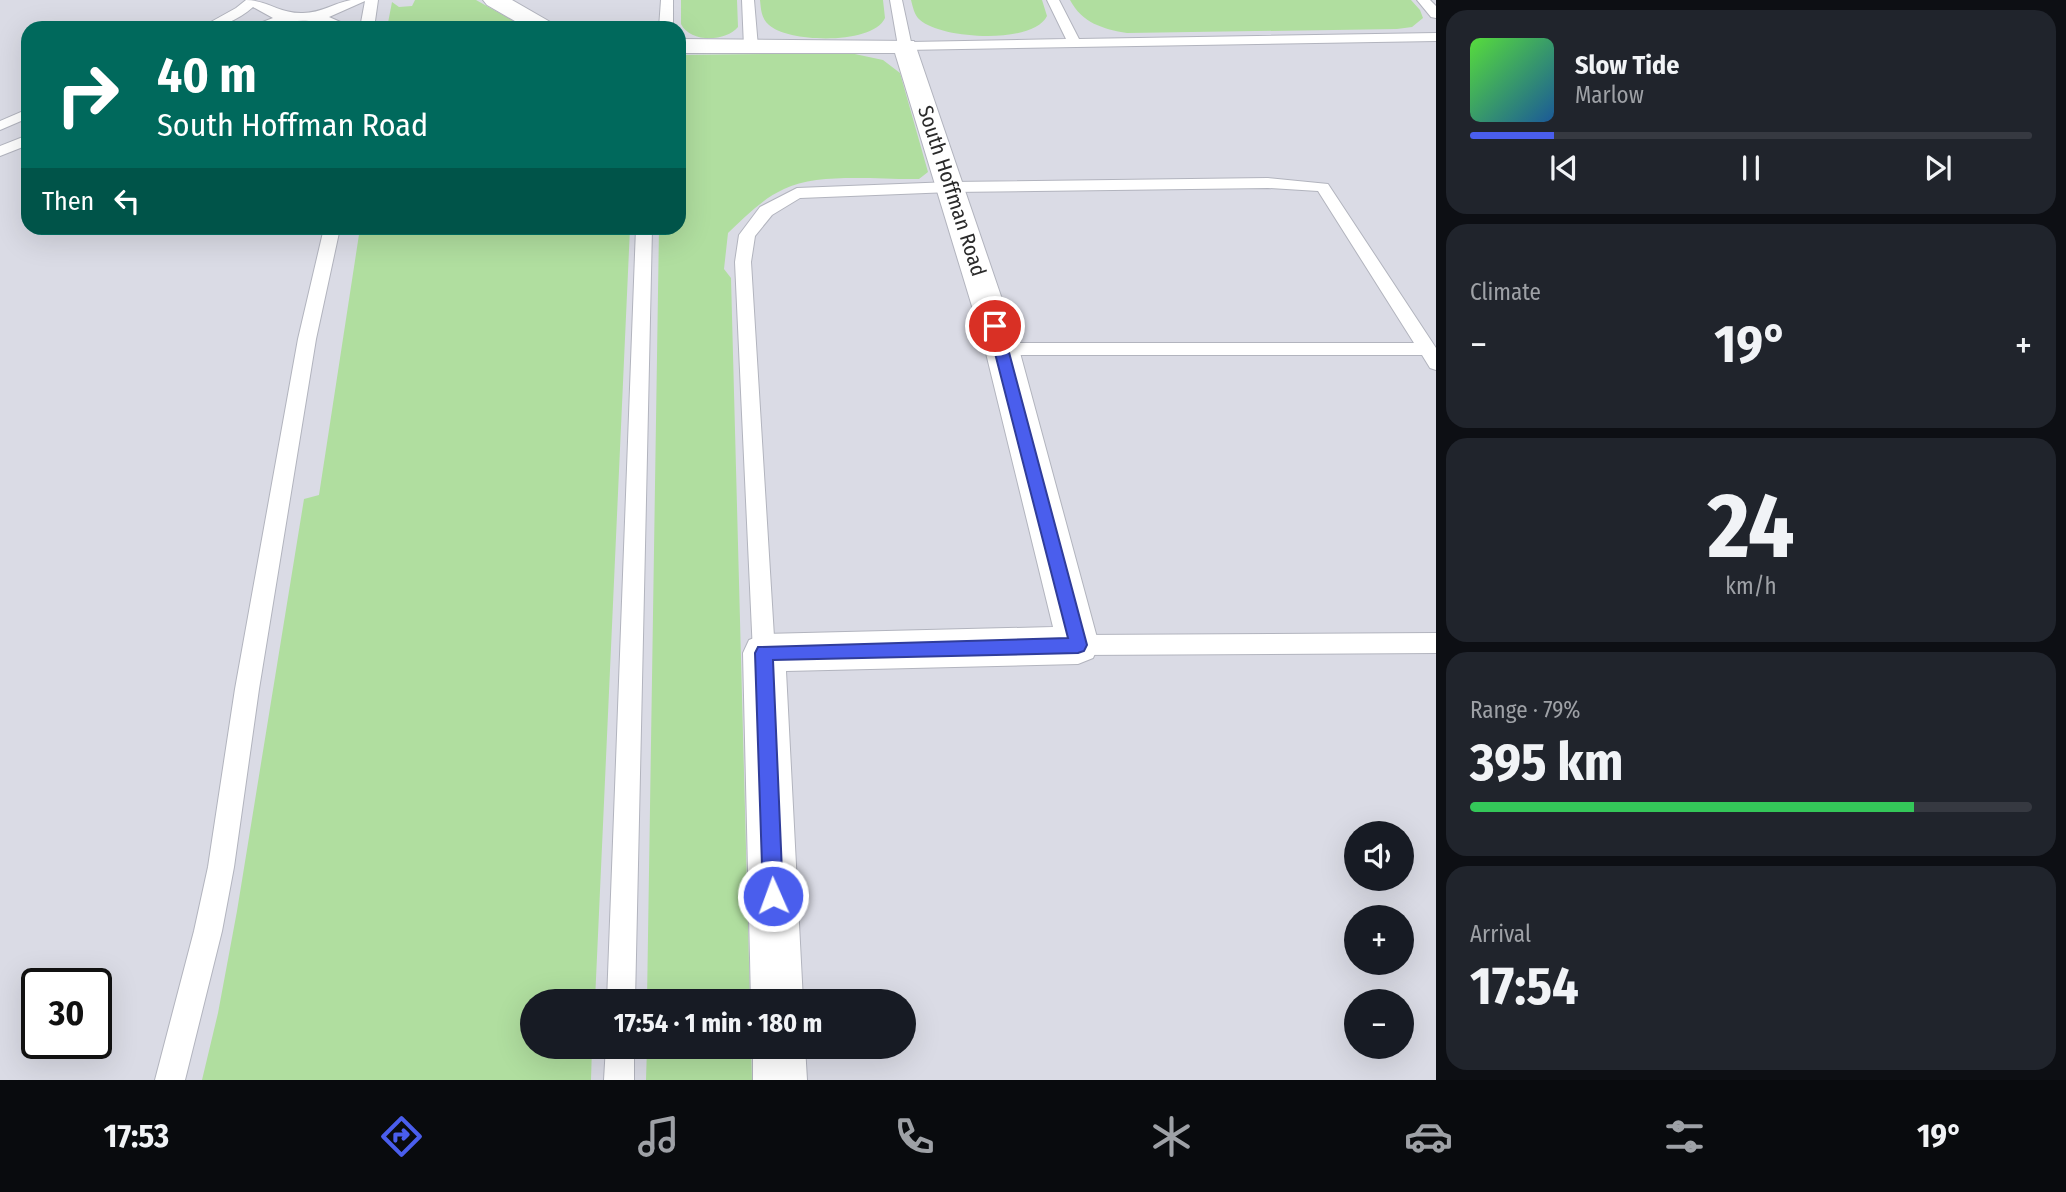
<!DOCTYPE html>
<html lang="en">
<head>
<meta charset="utf-8">
<style>
  body { margin:0; font-family:"Fira Sans Condensed",sans-serif; background:#20242c; color:#f1f3f6; height:100vh; display:flex; flex-direction:column; font-size:26px; white-space:nowrap }
  * { box-sizing:border-box; margin:0 }
  p { font-size:23px; color:#9ea1a6 }
  .icon { flex:none; width:38px; height:38px; fill:none; stroke:currentColor; stroke-width:2; stroke-linecap:round; stroke-linejoin:round }
  .map { position:relative; flex:1; overflow:hidden }
  .details { display:flex; flex-direction:column; gap:10px; padding:10px; background:#0d0f14; width:630px }
  .details>* { flex:none }
  .banner { position:absolute; left:21px; top:21px; width:665px; height:214px; border-radius:21px; box-shadow:0 7px 28px #0002; background:#00695c; color:#fff; overflow:hidden }
  .controls { position:absolute; left:1344px; top:821px; display:grid; gap:14px }
  .controls a { display:grid; place-items:center; width:70px; height:70px; border-radius:50%; background:#171b24; box-shadow:0 7px 28px #0002; font-size:35px }
  .speed { position:absolute; left:21px; top:968px; display:flex; gap:14px; font-size:35px; font-weight:700; text-align:center }
  .speed>* { display:grid; place-content:center; width:91px; height:91px; border-radius:50%; background:#171b24; box-shadow:0 7px 28px #0002; line-height:1 }
  .speed .limit { border:4px solid #111; border-radius:10px; background:#fff; color:#111 }
  .pin { position:absolute; display:grid; place-items:center; width:60px; height:60px; color:#fff; margin:-30px; border:4px solid #fff; border-radius:50%; box-shadow:0 2px 7px #0007 }
  .me { position:absolute; width:77px; margin:-38px; rotate:358deg; stroke-linejoin:round; filter:drop-shadow(0 0 5px #0008) }
  .turn { display:flex; align-items:center; gap:24px; height:147px; padding:0 21px; font-size:32px }
  .turn .icon { width:91px; height:91px; stroke-width:2.5 }
  .turn b { display:block; font-size:49px; line-height:60px }
  .then { display:flex; align-items:center; height:66px; padding:0 21px; background:#0003; gap:14px; font-size:26px }
  .big { font-size:52px; font-weight:700; line-height:1.1 }
  .details .widget { flex:1; display:flex; flex-direction:column; justify-content:center; gap:10px; min-width:0; padding:0 24px; border-radius:21px; background:#20242c }
  .details .dial { align-items:center; gap:0 }
  .dial b { font-size:91px; line-height:1 }
  .song { display:flex; align-items:center; gap:21px }
  .cover { width:84px; height:84px; border-radius:10px; background:linear-gradient(135deg,hsl(110 70% 55%),hsl(210 70% 35%)) }
  .played { height:7px; border-radius:4px; background:linear-gradient(90deg,#4a5eed 15%,#363941 15%) }
  .keys { display:flex; justify-content:space-around; direction:ltr }
  .heat { display:flex; justify-content:space-between; align-items:center; font-size:38px; direction:ltr }
  .charge { height:10px; border-radius:5px; background:linear-gradient(90deg,#34c759 79%,#363941 0) }
  .trip { position:absolute; left:520px; top:989px; width:396px; height:70px; border-radius:35px; background:#171b24; box-shadow:0 7px 28px #0002; font-weight:700; line-height:70px; text-align:center }
  .dock { display:flex; height:112px; justify-content:space-around; align-items:center; background:#090b0e; color:#9ea1a6 }
  .dock .icon { width:49px; height:49px }
  .dock .current { color:#4a5eed }
  .dock b { font-size:32px; color:#f1f3f6 }
  main { display:flex; flex:1; min-height:0 }
  .map>svg:first-child { display:block }
</style>
</head>
<body>
<main>
<div class="map">
<svg width="1436" height="1080" viewBox="0 0 1436 1080">
  <rect width="100%" height="100%" fill="#ece7df"/>
  <path fill="#dadbe5" fill-rule="evenodd" d="M0,0H1436V1080H0ZM28,28H679V228H28ZM1356,833H1402V878H1356ZM1356,917H1402V962H1356ZM37,984H96V1043H37ZM532,1001H903V1046H532ZM1356,1001H1402V1046H1356Z"/>
  <path fill="#b0de9f" d="M415,0H476L526,28H405L407,22H394L387,28L392,2L399,7L412,6Z
    M681,0H737L738,27C726,42 690,43 681,24Z
    M760,0H883L885,18C873,45 789,43 769,25C761,18 761,9 760,0Z
    M911,0H1042L1047,16C1033,45 941,39 920,20C914,15 913,7 911,0Z
    M1070,0H1411L1420,10L1423,18L1412,27L1397,29L1127,33C1103,29 1082,23 1070,0Z
    M850,53L883,60L900,73L928,172L919,179C881,180 818,172 784,189C762,199 745,217 728,233L724,269L731,278L750,1001H647L659,228H679V55Z
    M360,228H630L595,1001H532V1046L592,1047L591,1080H202L218,1013L237,911L304,499L319,495Z
    M647,1047H751L752,1080H646Z"/>
  <g fill="none" stroke-linecap="round" stroke-linejoin="round">
    <defs>
      <path id="service" d="M246,0C266,0 281,14 303,13C321,13 334,3 351,0C359,0 370,0 378,0L374,28H360L365,1L329,17L354,28C338,28 325,22 309,21C288,19 269,28 247,28L273,18L253,7C238,20 221,28 200,28L236,8Z
        M661,0H673V28H659Z
        M742,0H754L758,47L751,51L744,47Z
        M890,0H902L911,42L1066,39L1047,0H1059L1079,39L1436,33V41L905,50L898,46Z
        M1417,0H1430L1436,6V18L1431,17Z
        M28,109V118L0,130V121Z
        M28,135V145L0,156V146Z
        M1268,178L1328,184L1436,348V370L1430,368L1422,355H1002L996,354L993,349L996,344L1002,343H1414L1318,191L1268,188L951,192L800,198L772,215L755,236L751,262L775,653L772,660L764,663L756,660L753,653L735,262L739,235L760,207L797,188L951,182Z
        M324,228H340L316,339L259,689L234,867L222,931L185,1080H155L194,931L208,867L235,689L298,339Z
        M636,228H652L635,1001H607Z
        M1436,633V653L1078,655L1070,652L1067,645L1070,638L1078,635Z
        M606,1046H634V1080H604Z"/>
      <path id="minor" d="M483,0H512L552,23L556,28H527L487,5Z
        M679,39L914,41L1019,349L1099,645L1093,658L1078,664L786,671L803,1001H751L743,653L749,640L764,634L1053,627L985,349L895,53H679Z
        M753,1046H805L807,1080H753Z"/>
    </defs>
    <use href="#service" stroke="#b2b4be" stroke-width="2"/>
    <use href="#minor" stroke="#b2b4be" stroke-width="2"/>
    <use href="#service" fill="#fff" fill-rule="evenodd"/>
    <use href="#minor" fill="#fff" fill-rule="evenodd"/>
  </g>
  <path fill="#4a5eed" stroke="#303d9a" stroke-width="2" d="M995,321L1002,326L1087,645L1084,651L1078,653L773,660L783,896L780,903L773,906L766,903L763,896L755,653L758,647L1068,638L988,326Z"/>
  <g text-anchor="middle" stroke-width="6" stroke-linejoin="round" paint-order="stroke">
    <g font-size="21" fill="#2b2b2b" stroke="#fff">
      <text transform="translate(952 191) rotate(72)" y="7">South Hoffman Road</text>
    </g>
  </g>
</svg>
<div class="controls">
<a><svg class="icon" aria-label="sound" viewBox="0 0 24 24"><path d="M4 9h4l5-4v14l-5-4H4zM17 9q2 3 0 6"/></svg></a>
<a>+</a>
<a>−</a>
</div>
<div class="speed"><div class="limit">30</div></div>
<div class="pin" style="left:995px;top:326px;background:#d93025"><svg class="icon" aria-label="arrive" viewBox="0 0 24 24"><path d="M6 21V4h12l-3 4 3 4H6"/></svg></div>
<svg class="me" style="left:773px;top:896px" viewBox="-20 -20 40 40"><circle r="17" fill="#4a5eed" stroke="#fff" stroke-width="3"/><path d="M0-11L8 9 0 5-8 9z" fill="#fff"/></svg>
<div class="trip">17:54 · 1 min · 180 m</div>
<div class="banner">
<div class="turn"><svg class="icon" aria-label="right" viewBox="0 0 24 24"><path d="M7 20v-9h11M14 6l5 5-5 5"/></svg><div><b>40 m</b>South Hoffman Road</div></div>
<div class="then">Then<svg class="icon" aria-label="left" viewBox="0 0 24 24"><path d="M17 20v-9H6M10 6l-5 5 5 5"/></svg></div>
</div>
</div>
<section class="details">
<div class="widget">
<div class="song"><i class="cover"></i><div><b>Slow Tide</b><p>Marlow</p></div></div>
<div class="played"></div>
<div class="keys"><svg class="icon" aria-label="previous" viewBox="0 0 24 24"><path d="M18 5L8 12l10 7zM5 5v14"/></svg><svg class="icon" aria-label="pause" viewBox="0 0 24 24"><path d="M8 5v14M16 5v14"/></svg><svg class="icon" aria-label="next" viewBox="0 0 24 24"><path d="M6 5l10 7-10 7zM19 5v14"/></svg></div>
</div>
<div class="widget"><p>Climate</p>
<div class="heat"><a>−</a><b class="big">19°</b><a>+</a></div>
</div>
<div class="widget dial"><b>24</b><p>km/h</p></div>
<div class="widget"><p>Range · 79%</p><b class="big">395 km</b><div class="charge"></div></div>
<div class="widget"><p>Arrival</p><b class="big">17:54</b></div>
</section>
</main>
<nav class="dock">
<b>17:53</b>
<svg class="icon current" aria-label="directions" viewBox="0 0 24 24"><path d="M12 3l9 9-9 9-9-9zM9 14v-3h6M13 9l2 2-2 2"/></svg>
<svg class="icon" aria-label="music" viewBox="0 0 24 24"><path d="M9 18V5l10-2v13"/><circle cx="6" cy="18" r="3"/><circle cx="16" cy="16" r="3"/></svg>
<svg class="icon" aria-label="phone" viewBox="0 0 24 24"><path d="M5 4h4l2 5-3 2q2 4 5 5l2-3 5 2v4C11 20 4 13 5 4z"/></svg>
<svg class="icon" aria-label="climate" viewBox="0 0 24 24"><path d="M12 3v18M4 7l16 10M4 17L20 7"/></svg>
<svg class="icon" aria-label="car" viewBox="0 0 24 24"><path d="M5 17H2v-5l4-1 3-4h7l3 4 3 1v5h-3M9 17h6M6 11h13"/><circle cx="7" cy="17" r="2"/><circle cx="17" cy="17" r="2"/></svg>
<svg class="icon" aria-label="filters" viewBox="0 0 24 24"><path d="M4 7h16M4 17h16"/><circle cx="9" cy="7" r="2"/><circle cx="15" cy="17" r="2"/></svg>
<b>19°</b>
</nav>
</body>
</html>
